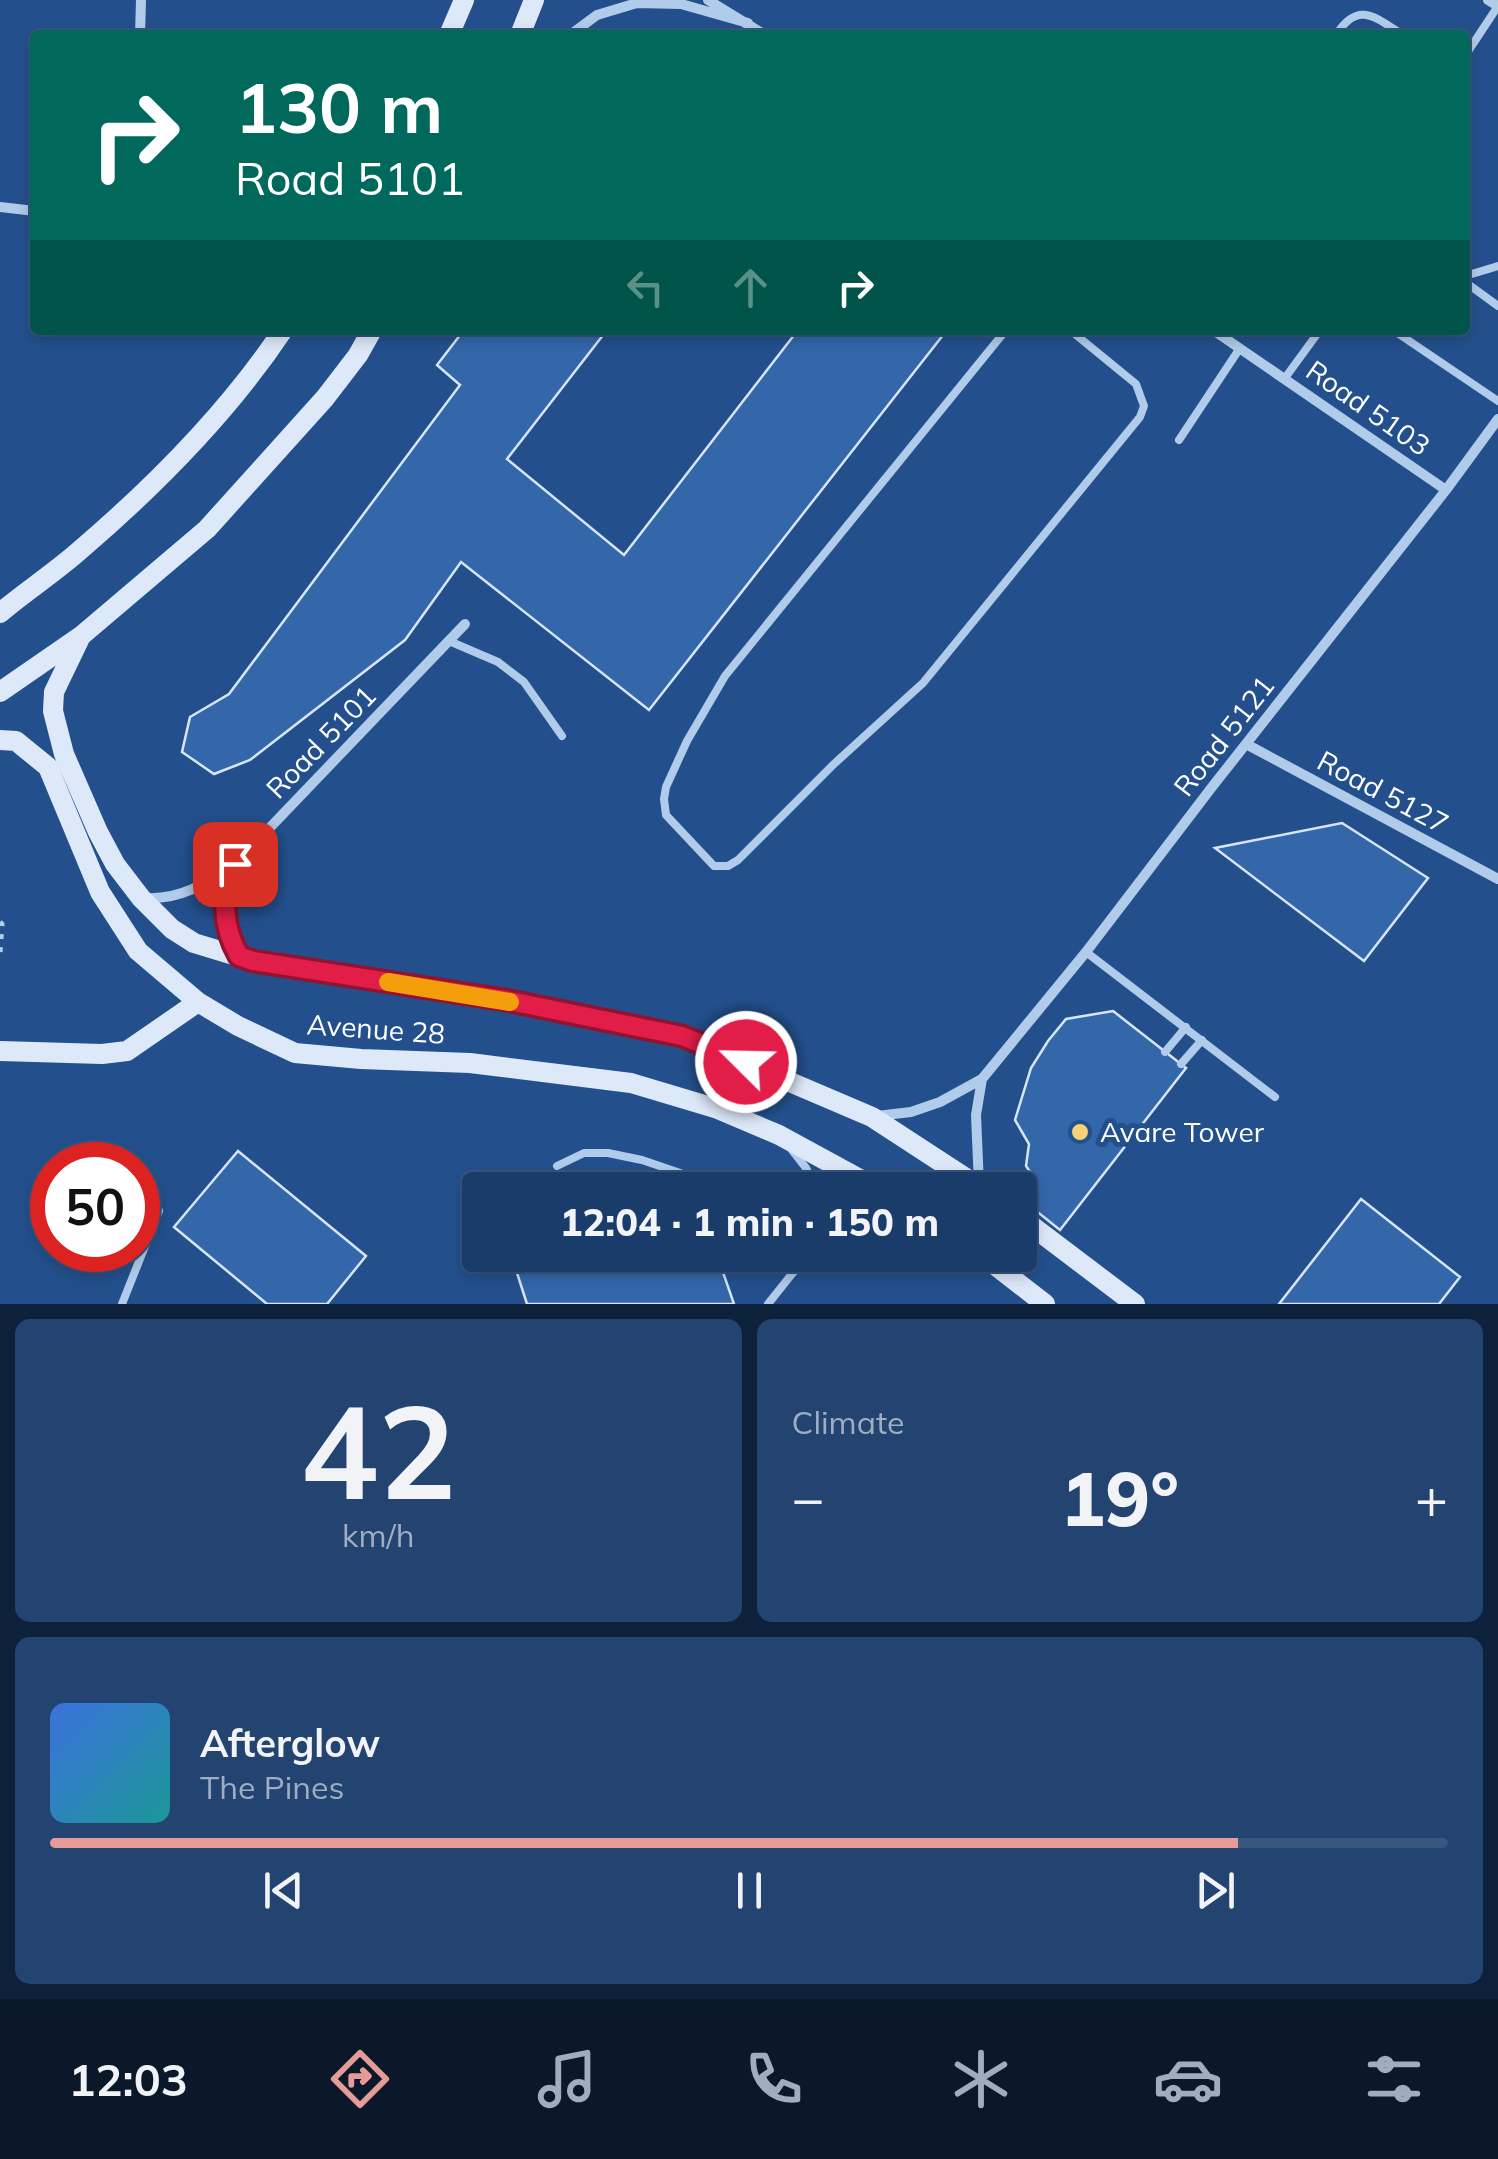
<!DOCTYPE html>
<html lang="en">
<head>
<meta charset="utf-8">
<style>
  body { margin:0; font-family:Mulish,sans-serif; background:#234370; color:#f1f3f6; height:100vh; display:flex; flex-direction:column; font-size:38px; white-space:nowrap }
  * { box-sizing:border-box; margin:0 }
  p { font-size:32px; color:#9fadc1 }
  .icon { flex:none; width:55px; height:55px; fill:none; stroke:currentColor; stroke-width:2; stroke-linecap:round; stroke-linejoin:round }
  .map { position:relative; height:1304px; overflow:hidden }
  .sheet { display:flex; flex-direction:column; gap:15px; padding:15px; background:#0e213a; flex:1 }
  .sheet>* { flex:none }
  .banner { position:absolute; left:30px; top:30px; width:1440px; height:305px; border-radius:10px; box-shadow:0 5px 15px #0003,0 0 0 2px #38567e; background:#00695c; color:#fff; overflow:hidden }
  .speed { position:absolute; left:30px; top:1142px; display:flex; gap:20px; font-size:50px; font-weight:700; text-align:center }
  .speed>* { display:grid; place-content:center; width:130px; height:130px; border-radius:50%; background:#1a3c6a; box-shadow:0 5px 15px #0003,0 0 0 2px #38567e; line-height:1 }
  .speed .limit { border:15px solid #d22; background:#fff; color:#111 }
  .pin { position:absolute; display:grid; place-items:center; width:85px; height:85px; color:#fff; margin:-42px; border-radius:20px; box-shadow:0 5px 15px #0006 }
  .me { position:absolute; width:110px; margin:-55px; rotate:293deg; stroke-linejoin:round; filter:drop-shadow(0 0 8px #0008) }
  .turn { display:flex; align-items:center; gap:35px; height:210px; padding:0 40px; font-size:45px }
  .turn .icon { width:130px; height:130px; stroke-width:2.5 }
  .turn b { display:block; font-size:70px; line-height:85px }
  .lanes { display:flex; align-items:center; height:95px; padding:0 40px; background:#0003; justify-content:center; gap:50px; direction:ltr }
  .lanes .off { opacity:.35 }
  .big { font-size:75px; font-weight:800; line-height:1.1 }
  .sheet .widget { flex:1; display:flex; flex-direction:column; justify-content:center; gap:15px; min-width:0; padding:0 35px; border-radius:15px; background:#234370 }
  .sheet .dial { align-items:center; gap:0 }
  .dial b { font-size:130px; line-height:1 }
  .song { display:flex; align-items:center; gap:30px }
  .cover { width:120px; height:120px; border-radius:15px; background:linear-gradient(135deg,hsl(220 70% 55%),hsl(180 70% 35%)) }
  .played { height:10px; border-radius:5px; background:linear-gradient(90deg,#e69b98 85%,#38567e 85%) }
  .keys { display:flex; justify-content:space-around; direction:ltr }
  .heat { display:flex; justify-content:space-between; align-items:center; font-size:55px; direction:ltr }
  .sheet .tiles { flex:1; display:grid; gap:15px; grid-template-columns:1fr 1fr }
  .widget:last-child { grid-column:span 2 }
  .trip { position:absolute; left:462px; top:1172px; width:575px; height:100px; border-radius:10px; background:#1a3c6a; box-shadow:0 5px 15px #0003,0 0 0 2px #38567e; font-weight:800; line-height:100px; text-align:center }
  .menu { display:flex; height:160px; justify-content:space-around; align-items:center; background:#0a182a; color:#9fadc1 }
  .menu .icon { width:70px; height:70px }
  .menu .on { color:#e69b98 }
  .menu b { font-size:45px; color:#f1f3f6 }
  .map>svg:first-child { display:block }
</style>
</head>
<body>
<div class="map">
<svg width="1498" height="1304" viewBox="0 0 1498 1304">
  <rect width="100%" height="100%" fill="#23508d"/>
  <path fill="#3367aa" stroke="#d6e5f8" stroke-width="2.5" d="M464,330H607L507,459L624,555L798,330H947L649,710L461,562L405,640L250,760L214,774L182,752L190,717L229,694L460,385L437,365Z
    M1342,823L1428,878L1364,961L1215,848Z
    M1113,1011L1186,1068L1060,1230L1025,1202L1037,1182L1026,1166L1029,1144L1015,1120L1031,1068L1048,1041L1066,1019Z
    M238,1151L366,1256L327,1304H267L174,1227Z
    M1361,1199L1460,1277L1439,1304H1279Z
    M570,1255H717L734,1304H527L517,1273Z"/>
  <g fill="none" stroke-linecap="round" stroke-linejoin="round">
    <path stroke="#b1cbeb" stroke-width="5" stroke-dasharray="5 8" stroke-linecap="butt" d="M0,922L2,924L0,953"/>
    <path stroke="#b1cbeb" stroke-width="8" d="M1336,35C1358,0 1375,17 1403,35
      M1465,56L1498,6
      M1465,276L1498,266
      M1465,282L1498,306
      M1006,330L725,676L687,741L666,787L664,799L666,815L714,866H728L738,860L834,764L923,683L1140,417L1144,406L1136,384L1070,330
      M1393,330L1498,401
      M1285,378L1320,330
      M1179,440L1240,348
      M449,641L498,662L524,682L562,736
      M1086,952L1275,1097
      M1165,1052L1186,1027
      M1181,1064L1202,1040
      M792,1150L806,1168L816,1190
      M557,1166L584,1153H608L642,1160L689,1176L706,1190
      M761,1255L794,1272
      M122,1304L159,1211
      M768,1304L807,1255"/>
    <path stroke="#b1cbeb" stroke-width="10" d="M708,0L765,35
      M1488,0L1498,6
      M140,35L141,0
      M570,35L597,15L637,3L681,4L748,23
      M0,207L35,211
      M1213,330L1446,490
      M1246,744L1498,879
      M145,898C180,900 205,884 234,865
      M239,956C221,925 221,897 235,864L465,624
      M877,1116L911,1112L940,1102L982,1079L1086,952L1212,787L1446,490L1498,419
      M979,1185L976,1115L982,1079"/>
    <path stroke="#dde9f9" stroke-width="20" d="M449,35L464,0
      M520,35L534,0
      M0,613C26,591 54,573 79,551C155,486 227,414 283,330
      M81,636L54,692L53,711L64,754L98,832L115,864L141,898L172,929L194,943L253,961L505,1001L682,1036L872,1117L984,1190
      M0,692L81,636L207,529L325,398L358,355L372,330
      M0,740L16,741L48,767L100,892L138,951L198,1002L238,1026L295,1053L361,1059L470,1063L631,1083L718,1109L779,1135L880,1190
      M0,1051L102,1054L127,1051L198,1002
      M1020,1217L1135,1304
      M982,1255L1045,1304"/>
  </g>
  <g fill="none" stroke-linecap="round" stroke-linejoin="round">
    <defs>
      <path id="route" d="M235,864C221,898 222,925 239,956L253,961L505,1000L682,1036L746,1062"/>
    </defs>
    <use href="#route" stroke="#92132f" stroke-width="25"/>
    <use href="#route" stroke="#e11d48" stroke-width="18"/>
    <path stroke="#f59e0b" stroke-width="18" d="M388,982L510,1002"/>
  </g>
  <circle fill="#f6d274" stroke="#23508d" stroke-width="4" cx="1080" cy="1132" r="10"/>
  <g text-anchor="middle" stroke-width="10" stroke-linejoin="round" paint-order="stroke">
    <g font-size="28" fill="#fff" stroke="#23508d">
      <text transform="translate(1368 408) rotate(35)" y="10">Road 5103</text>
      <text transform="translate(1224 736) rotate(-52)" y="10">Road 5121</text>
      <text transform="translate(321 742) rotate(-46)" y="10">Road 5101</text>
      <text transform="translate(1383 792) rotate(28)" y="10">Road 5127</text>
      <text transform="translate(376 1029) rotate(4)" y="10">Avenue 28</text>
    </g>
    <g font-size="28" fill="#fff" stroke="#23508d" text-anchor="start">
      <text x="1100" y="1142">Avare Tower</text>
    </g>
  </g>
</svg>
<div class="speed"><div class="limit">50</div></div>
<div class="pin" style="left:235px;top:864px;background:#d93025"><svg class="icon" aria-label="arrive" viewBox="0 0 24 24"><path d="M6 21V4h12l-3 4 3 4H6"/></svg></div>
<svg class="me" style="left:746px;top:1062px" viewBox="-20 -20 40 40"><circle r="17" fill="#e11d48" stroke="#fff" stroke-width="3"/><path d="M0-11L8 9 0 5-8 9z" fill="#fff"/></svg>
<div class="trip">12:04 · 1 min · 150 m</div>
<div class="banner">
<div class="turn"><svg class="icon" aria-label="right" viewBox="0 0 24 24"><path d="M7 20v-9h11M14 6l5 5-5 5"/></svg><div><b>130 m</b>Road 5101</div></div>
<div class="lanes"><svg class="icon off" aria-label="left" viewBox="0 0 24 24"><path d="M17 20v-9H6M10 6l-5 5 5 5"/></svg><svg class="icon off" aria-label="ahead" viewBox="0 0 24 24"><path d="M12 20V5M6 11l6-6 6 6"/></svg><svg class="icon" aria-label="right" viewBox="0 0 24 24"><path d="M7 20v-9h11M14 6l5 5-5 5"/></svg></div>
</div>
</div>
<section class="sheet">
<div class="tiles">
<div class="widget dial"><b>42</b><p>km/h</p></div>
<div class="widget"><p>Climate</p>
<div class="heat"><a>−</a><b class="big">19°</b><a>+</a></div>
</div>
<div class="widget">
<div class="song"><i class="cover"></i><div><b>Afterglow</b><p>The Pines</p></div></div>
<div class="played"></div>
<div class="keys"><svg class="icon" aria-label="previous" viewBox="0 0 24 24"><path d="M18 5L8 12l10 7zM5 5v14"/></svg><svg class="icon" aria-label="pause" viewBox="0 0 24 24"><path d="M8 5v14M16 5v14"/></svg><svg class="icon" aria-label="next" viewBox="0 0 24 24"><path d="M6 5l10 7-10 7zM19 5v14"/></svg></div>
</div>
</div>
</section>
<nav class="menu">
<b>12:03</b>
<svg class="icon on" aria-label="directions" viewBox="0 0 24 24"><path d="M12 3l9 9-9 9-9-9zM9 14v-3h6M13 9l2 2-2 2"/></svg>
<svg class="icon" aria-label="music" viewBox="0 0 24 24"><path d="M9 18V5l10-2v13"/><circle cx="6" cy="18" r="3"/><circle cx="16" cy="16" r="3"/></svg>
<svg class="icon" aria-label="phone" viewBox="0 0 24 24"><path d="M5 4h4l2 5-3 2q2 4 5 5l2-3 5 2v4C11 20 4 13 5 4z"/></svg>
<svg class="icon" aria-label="climate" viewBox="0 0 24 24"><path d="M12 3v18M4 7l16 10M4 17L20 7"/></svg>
<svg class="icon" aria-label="car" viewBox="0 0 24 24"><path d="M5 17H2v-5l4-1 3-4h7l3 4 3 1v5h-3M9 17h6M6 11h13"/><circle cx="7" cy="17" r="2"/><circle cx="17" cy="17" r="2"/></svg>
<svg class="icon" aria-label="filters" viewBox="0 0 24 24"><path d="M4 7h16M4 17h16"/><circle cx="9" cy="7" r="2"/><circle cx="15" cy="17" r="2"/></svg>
</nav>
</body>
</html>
